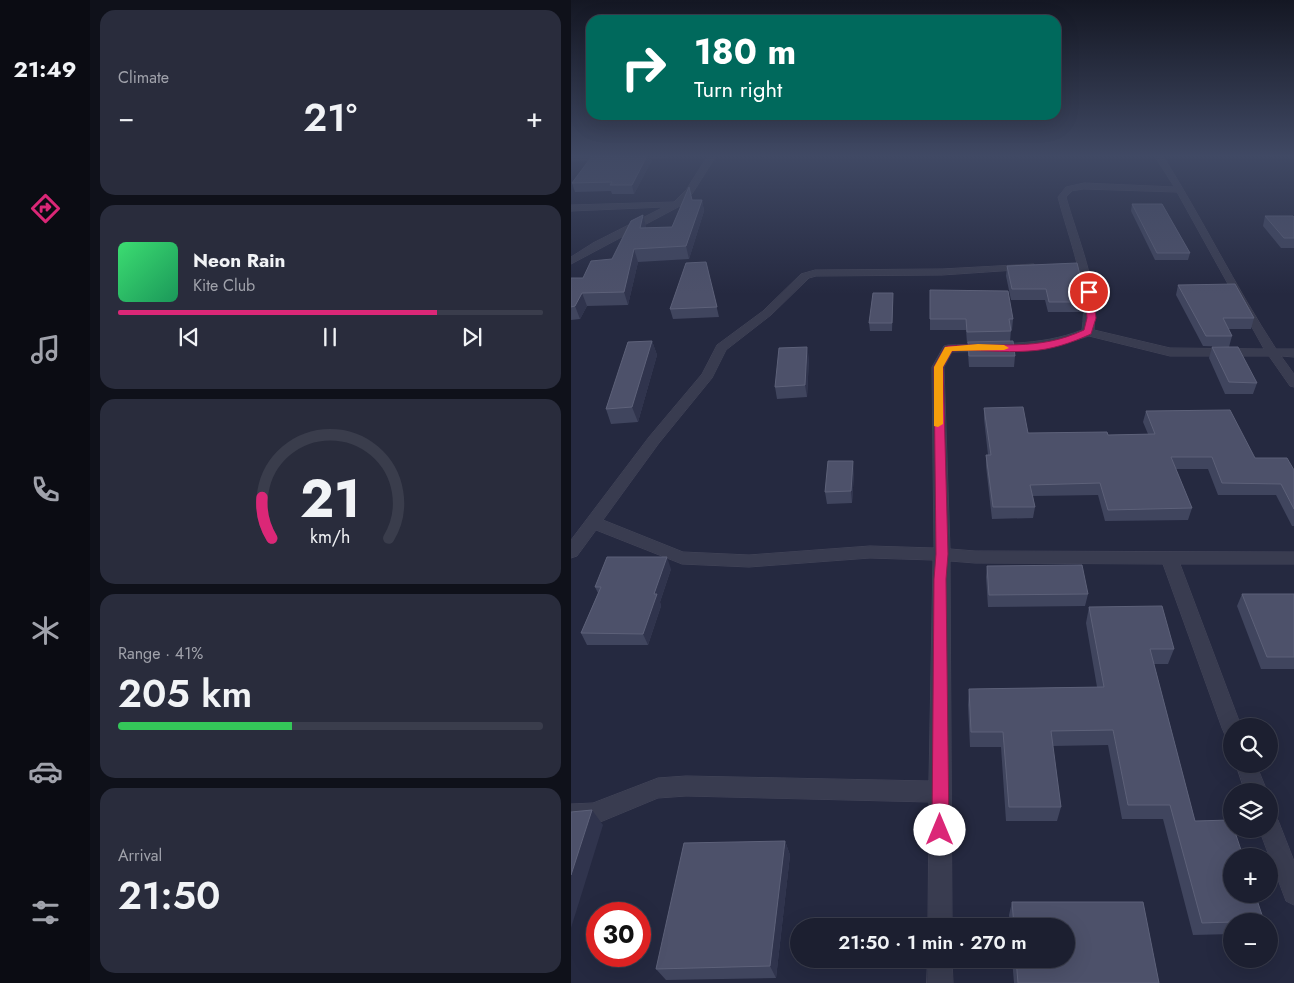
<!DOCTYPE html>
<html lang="en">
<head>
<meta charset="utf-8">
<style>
  body { margin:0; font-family:Jost,sans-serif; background:#292c3c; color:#f1f3f6; height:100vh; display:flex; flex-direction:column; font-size:19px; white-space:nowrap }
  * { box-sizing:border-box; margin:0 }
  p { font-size:16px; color:#a0a2ab }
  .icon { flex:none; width:28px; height:28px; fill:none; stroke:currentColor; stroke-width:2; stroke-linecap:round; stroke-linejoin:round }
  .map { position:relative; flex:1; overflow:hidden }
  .side { display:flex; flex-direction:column; gap:10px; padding:10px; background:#0f111a; width:481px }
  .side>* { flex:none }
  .banner { position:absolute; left:15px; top:15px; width:475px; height:105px; border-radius:15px; box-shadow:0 5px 20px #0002,0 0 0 1px #3a3d4c; background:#00695c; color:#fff; overflow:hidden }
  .controls { position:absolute; left:652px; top:718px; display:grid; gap:10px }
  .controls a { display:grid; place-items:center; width:55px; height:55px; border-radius:50%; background:#1c1f30; box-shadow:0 5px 20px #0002,0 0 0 1px #3a3d4c; font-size:25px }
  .speed { position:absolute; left:15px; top:902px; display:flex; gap:10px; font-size:25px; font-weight:700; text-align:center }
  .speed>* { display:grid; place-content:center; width:65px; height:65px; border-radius:50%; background:#1c1f30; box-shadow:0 5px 20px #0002,0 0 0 1px #3a3d4c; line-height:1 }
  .speed .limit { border:8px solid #d22; background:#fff; color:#111 }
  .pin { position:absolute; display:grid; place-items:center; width:42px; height:42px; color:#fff; margin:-21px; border:2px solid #fff; border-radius:50%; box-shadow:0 1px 5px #0007 }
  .me { position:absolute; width:55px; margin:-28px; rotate:0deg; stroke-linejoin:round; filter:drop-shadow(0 0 4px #0008) }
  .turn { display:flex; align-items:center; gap:18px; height:105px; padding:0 25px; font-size:22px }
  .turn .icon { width:65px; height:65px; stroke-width:2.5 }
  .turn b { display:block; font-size:35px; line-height:42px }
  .big { font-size:38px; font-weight:600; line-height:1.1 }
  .side .card { flex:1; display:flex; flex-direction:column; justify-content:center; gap:8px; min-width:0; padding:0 18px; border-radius:15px; background:#292c3c }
  .side .dial { align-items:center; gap:0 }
  .dial svg { height:130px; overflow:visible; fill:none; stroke:#3a3d4c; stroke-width:7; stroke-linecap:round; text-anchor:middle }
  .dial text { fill:#f1f3f6; stroke:none }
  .song { display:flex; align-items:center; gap:15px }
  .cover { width:60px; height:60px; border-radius:8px; background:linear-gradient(135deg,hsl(140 70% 55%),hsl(150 70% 35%)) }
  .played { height:5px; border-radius:2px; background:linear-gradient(90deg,#db2777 75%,#3a3d4c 75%) }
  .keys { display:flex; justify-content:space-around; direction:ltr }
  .heat { display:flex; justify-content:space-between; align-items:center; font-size:28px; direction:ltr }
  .charge { height:8px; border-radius:4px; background:linear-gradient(90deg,#34c759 41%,#3a3d4c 0) }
  .trip { position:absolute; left:219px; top:918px; width:285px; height:50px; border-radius:25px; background:#1c1f30; box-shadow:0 5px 20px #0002,0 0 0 1px #3a3d4c; font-weight:600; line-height:50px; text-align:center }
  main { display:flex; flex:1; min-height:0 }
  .tab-bar { display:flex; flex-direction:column; width:90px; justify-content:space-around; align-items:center; background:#0b0c13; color:#a0a2ab }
  .tab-bar .icon { width:35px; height:35px }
  .tab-bar .current { color:#db2777 }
  .tab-bar b { font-size:22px; color:#f1f3f6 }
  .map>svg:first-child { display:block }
</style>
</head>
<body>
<main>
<nav class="tab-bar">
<b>21:49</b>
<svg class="icon current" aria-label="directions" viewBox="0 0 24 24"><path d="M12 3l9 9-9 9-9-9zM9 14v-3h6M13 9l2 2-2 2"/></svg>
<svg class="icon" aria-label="music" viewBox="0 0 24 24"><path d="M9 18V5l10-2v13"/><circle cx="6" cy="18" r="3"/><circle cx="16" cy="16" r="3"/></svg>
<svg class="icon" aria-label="phone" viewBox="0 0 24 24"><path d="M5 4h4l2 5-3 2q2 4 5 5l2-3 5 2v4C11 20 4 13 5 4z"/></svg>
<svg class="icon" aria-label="climate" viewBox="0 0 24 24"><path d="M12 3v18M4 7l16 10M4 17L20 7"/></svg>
<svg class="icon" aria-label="car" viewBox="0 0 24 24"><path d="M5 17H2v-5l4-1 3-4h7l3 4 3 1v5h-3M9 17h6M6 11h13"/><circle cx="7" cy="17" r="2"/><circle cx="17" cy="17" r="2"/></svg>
<svg class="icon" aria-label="filters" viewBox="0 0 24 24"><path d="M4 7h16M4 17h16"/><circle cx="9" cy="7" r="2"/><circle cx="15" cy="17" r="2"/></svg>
</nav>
<section class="side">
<div class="card"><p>Climate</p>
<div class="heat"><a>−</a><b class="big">21°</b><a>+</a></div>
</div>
<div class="card">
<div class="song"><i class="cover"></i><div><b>Neon Rain</b><p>Kite Club</p></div></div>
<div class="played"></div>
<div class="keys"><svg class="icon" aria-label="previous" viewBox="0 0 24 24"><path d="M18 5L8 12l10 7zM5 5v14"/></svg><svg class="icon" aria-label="pause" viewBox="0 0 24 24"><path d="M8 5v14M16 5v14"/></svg><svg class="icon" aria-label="next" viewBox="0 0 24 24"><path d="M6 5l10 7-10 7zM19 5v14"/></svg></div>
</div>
<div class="card dial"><svg viewBox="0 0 100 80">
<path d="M14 69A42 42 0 1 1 86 69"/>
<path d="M14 69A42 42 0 0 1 8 44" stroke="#db2777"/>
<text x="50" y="56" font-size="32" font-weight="700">21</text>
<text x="50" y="72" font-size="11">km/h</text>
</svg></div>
<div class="card"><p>Range · 41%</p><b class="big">205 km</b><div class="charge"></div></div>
<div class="card"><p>Arrival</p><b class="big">21:50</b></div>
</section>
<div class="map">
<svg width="723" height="983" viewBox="0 0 723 983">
  <rect width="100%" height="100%" fill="#252940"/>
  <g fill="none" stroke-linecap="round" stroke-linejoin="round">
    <defs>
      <path id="street" d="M98,156L94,158L0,161V157Z
        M137,156H145L121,194L109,206L0,264V257L22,243L93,207L0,211V205L103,202L115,190Z
        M584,156H592C631,218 664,286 705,349H723V357L710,356L723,374V387L719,386L698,356H599L518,336L486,346L465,350L381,352L373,367L379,549L404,551L723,552V564H609L670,726H661V737L654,735L651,728L592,564L404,563L379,561L381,926H357L358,802L115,796L87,798L22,825L0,826V804L22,803L87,778L115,776L358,781L362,560L299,558L178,567L111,564L25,530L6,556L0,558V540L78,437L131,374L146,345L192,311L230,274L244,270L371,269L463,264L464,266L459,269L371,275L245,276L238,278L200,315L155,350L141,378L88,443L32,520L112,552L178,555L299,546L363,548L361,367L373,346L377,345C423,343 468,347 511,330C518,285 498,240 487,197L495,187L513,183L603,187ZM513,189L606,192L693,349L599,348L523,330C528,285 507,240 495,197L501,191Z
        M665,764H685L696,791H674Z
        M699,817L707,820L723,861V905L715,901L688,829H699Z
        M357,959H381L382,983H356Z"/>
    </defs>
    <use href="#street" stroke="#434559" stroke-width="1"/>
    <use href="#street" fill="#393c50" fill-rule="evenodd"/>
  </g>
  <path fill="#40455e" d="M21,156H80L81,160L63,194H41L40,191L4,192L1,183Z
    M121,200H131L133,211L118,259L67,262L57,305L16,306L9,319L0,320V278H12L41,259L75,226V228L101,227Z
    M561,204L619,253L617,260H584L560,211Z
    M694,216L723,217V248H710L692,226Z
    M135,262L148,317L102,319L99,309Z
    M436,266L512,302L510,312H477L474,300H440L435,276Z
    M607,285L683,318L680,329H658L661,336L658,347L632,346L605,295Z
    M359,290L442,319L441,330H440L439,342L444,356L443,367H398L397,354V343H396L395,330H359Z
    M322,301L321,331H299L298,323Z
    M81,341L86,355L67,422L40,424L35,409Z
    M641,347L686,383L682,394H654L638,358Z
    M238,358L236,397L206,399L204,387Z
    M413,408L457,433L537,435L577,434L572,422L575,411L684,458L723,470V526H721L705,495H647L637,469H605L621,508L617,520L534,521L527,495L462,496L464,507L462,518L421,519L415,466V455H417L413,419Z
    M283,472L281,503L256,504L254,492Z
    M416,566L517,594L514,606L417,607L415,577Z
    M100,569L89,602L90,606L77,645H16L10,633L27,593L24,587Z
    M671,594H723V669H690L666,606Z
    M518,607L603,649L597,664H583L624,821L661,921V934L622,935L592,819H551L537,745L481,746L490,807L486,821H435L430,747H399L397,705L398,689L526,687L515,623Z
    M214,841L219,855L205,978L95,980L85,969Z
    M441,902H572L588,983H443L441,959H495V926H439L438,915Z"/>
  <path fill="#30344d" d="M76,156H80L81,160L63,194L61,185Z
    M131,200L133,211L118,259L115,246Z
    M72,215L75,226L72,240L69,228Z
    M63,249L67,262L57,305L53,292Z
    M11,293L16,306L9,319L4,306Z
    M81,341L86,355L67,422L61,407Z
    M236,347L238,358L236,397L234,385Z
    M282,461L283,472L281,503L280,491Z
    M96,557L100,569L89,602L90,606L77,645L72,634L83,594Z
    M21,810L32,825L0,928V875Z
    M214,841L219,855L205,978L199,966Z"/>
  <path fill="#4d516a" stroke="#5d6179" d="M21,156H76L61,185H39L41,182L1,183Z
    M118,187L121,200H131L115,246L63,249L53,292L11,293L4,306L0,307V278H12L20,261L41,259L60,221L72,215L69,228L101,227Z
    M561,204H591L619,253H586Z
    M694,216H722L723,217V238H713Z
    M135,262L146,307L99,309L115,263Z
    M506,263L513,291L512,302H478L475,289H441L436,266Z
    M664,284L683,318H652L661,336H635L607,285Z
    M359,290L437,291L442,319H438L440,331L396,332L395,319H359Z
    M302,293H322L321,323H298Z
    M81,341L61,407L35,409L57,342Z
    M442,341L444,356H398L397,342Z
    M236,347L234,385L204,387L208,348Z
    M641,347H667L686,383L658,382Z
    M452,407L457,433L536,432L537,435L584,434L575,411L659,410L684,458H716L723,470V509L710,484L651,483L641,457H600L621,508L537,510L529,483L459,485L464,507H422L415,455H420L413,408Z
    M257,461H282L280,491L254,492Z
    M36,557H96L83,594H86L72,634L10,633L30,587H24Z
    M511,565L517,594L418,595L416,566Z
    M671,594H723V657H696Z
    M591,606L603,649H579L624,821L660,820L661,824V829H663L672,856H661V894H684L693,921H661V922L631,923L599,805H557L542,730L480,731L490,807H438L432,732H400L398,689L533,687L518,607Z
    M21,810L0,875V812Z
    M214,841L199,966L85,969L113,843Z
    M441,902H572L588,983H447L445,959H495V926H443Z"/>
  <linearGradient id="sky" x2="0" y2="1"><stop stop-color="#141723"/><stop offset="0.53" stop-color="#404964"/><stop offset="1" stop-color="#404964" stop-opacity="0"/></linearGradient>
  <rect width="723" height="294" fill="url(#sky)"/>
  <path fill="#db2777" stroke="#8e194d" d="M518,290L522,292L525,318L520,334C500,343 480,350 458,351C432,353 406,349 381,351L372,367L377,554L375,579L378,830L375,836L369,839L363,836L361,830L363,579L365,554L363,367L374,347L377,346C427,342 466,352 513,330L516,318L514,292Z"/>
  <path fill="#f59e0b" d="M407,344L433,345L438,348L433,350L381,351L372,367V424L367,427L363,426V367L374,347Z"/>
</svg>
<div class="controls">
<a><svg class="icon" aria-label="search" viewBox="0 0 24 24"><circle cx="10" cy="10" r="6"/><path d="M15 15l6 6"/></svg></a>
<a><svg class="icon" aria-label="layers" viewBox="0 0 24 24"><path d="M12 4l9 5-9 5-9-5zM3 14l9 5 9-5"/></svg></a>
<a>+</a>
<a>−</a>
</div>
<div class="speed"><div class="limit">30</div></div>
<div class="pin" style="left:518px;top:292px;background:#d93025"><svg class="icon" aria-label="arrive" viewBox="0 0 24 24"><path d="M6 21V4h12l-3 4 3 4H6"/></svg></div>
<svg class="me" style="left:369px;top:830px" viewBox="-20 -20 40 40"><circle r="19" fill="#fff"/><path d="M0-13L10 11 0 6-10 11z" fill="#db2777"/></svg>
<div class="trip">21:50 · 1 min · 270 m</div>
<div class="banner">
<div class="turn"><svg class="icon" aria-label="right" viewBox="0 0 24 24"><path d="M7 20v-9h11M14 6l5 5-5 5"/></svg><div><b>180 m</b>Turn right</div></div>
</div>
</div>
</main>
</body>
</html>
